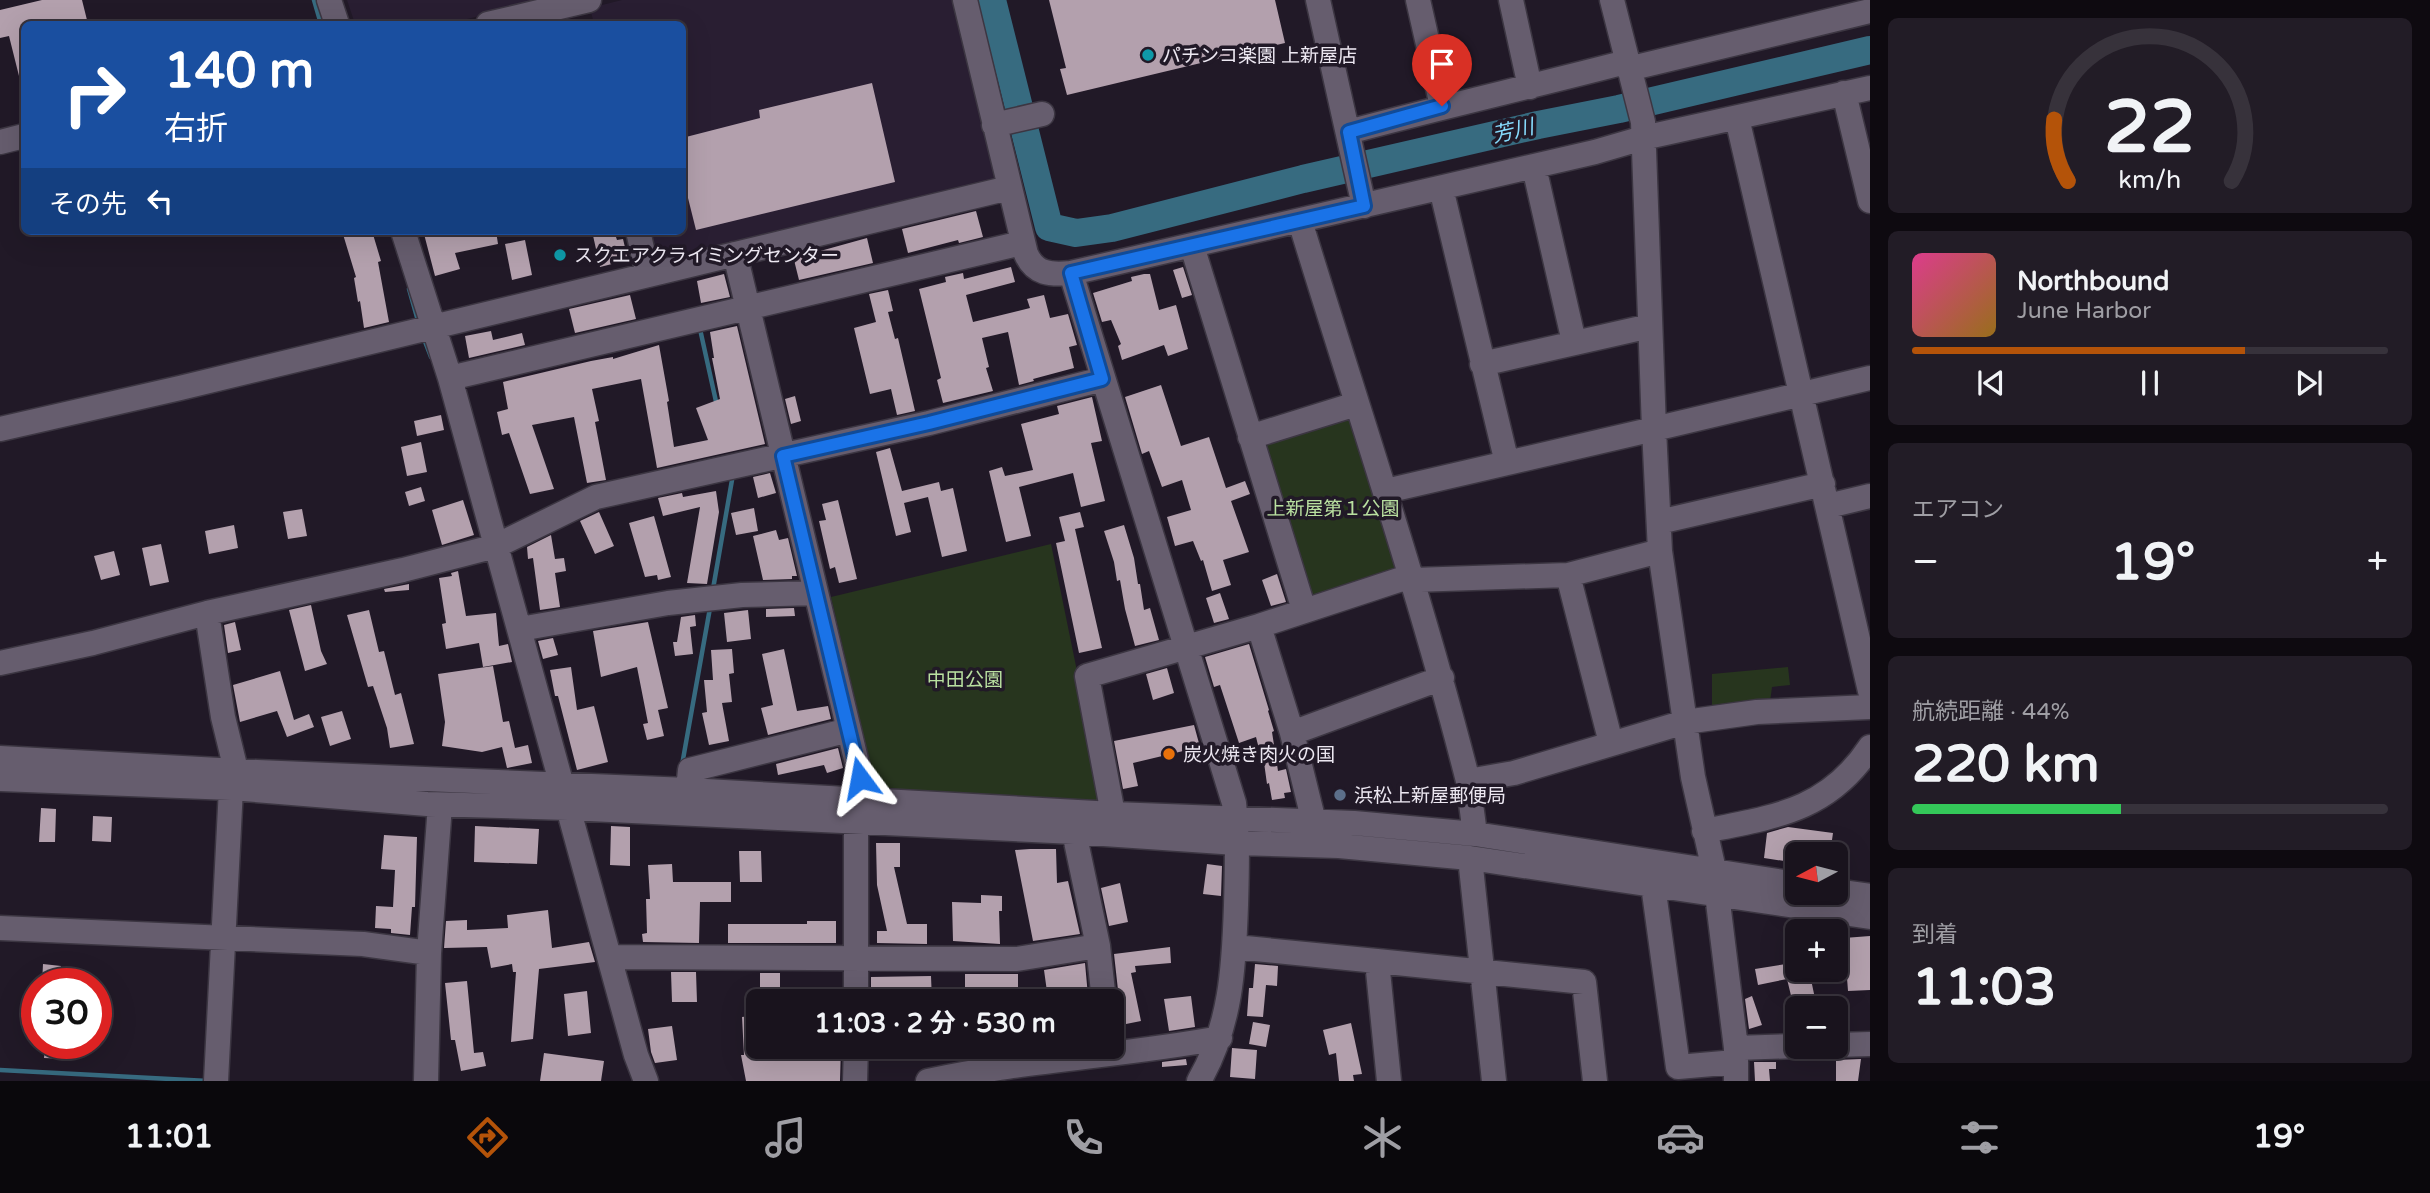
<!DOCTYPE html>
<html lang="ja">
<head>
<meta charset="utf-8">
<style>
  body { margin:0; font-family:"Varela Round","Noto Sans JP",sans-serif; background:#221c26; color:#f1f3f6; height:100vh; display:flex; flex-direction:column; font-size:26px; white-space:nowrap }
  * { box-sizing:border-box; margin:0 }
  p { font-size:23px; color:#9f9ea4 }
  .icon { flex:none; width:38px; height:38px; fill:none; stroke:currentColor; stroke-width:2; stroke-linecap:round; stroke-linejoin:round }
  .map { position:relative; flex:1; overflow:hidden }
  .drawer { display:flex; flex-direction:column; gap:18px; padding:18px; background:#0e0a10; width:560px }
  .drawer>* { flex:none }
  .top-card { position:absolute; left:21px; top:21px; width:665px; height:214px; border-radius:10px; box-shadow:0 7px 28px #0002,0 0 0 2px #37323b; background:#1a4fa0; color:#fff; overflow:hidden }
  .needle { width:46px; rotate:263deg }
  .tools { position:absolute; left:1785px; top:842px; display:grid; gap:14px }
  .tools a { display:grid; place-items:center; width:63px; height:63px; border-radius:10px; background:#19131d; box-shadow:0 7px 28px #0002,0 0 0 2px #37323b; font-size:35px }
  .speed { position:absolute; left:21px; top:968px; display:flex; gap:14px; font-size:35px; font-weight:700; text-align:center }
  .speed>* { display:grid; place-content:center; width:91px; height:91px; border-radius:50%; background:#19131d; box-shadow:0 7px 28px #0002,0 0 0 2px #37323b; line-height:1 }
  .speed .limit { border:10px solid #d22; background:#fff; color:#111 }
  .pin { position:absolute; display:grid; place-items:center; width:60px; height:60px; color:#fff; margin:-72px -30px; border-radius:50% 50% 50% 0; rotate:-45deg; box-shadow:0 0 7px #0007 }
  .pin .icon { rotate:45deg }
  .me { position:absolute; width:77px; margin:-38px; rotate:347deg; stroke-linejoin:round; filter:drop-shadow(0 0 5px #0008) }
  .turn { display:flex; align-items:center; gap:24px; height:147px; padding:0 28px; font-size:32px }
  .turn .icon { width:91px; height:91px; stroke-width:2.5 }
  .turn b { display:block; font-size:49px; line-height:60px }
  .then { display:flex; align-items:center; height:66px; padding:0 28px; background:#0003; gap:14px; font-size:26px }
  .big { font-size:52px; font-weight:700; line-height:1.1 }
  .drawer .tile { flex:1; display:flex; flex-direction:column; justify-content:center; gap:10px; min-width:0; padding:0 24px; border-radius:10px; background:#221c26 }
  .drawer .dial { align-items:center; gap:0 }
  .dial svg { height:182px; overflow:visible; fill:none; stroke:#37323b; stroke-width:7; stroke-linecap:round; text-anchor:middle }
  .dial text { fill:#f1f3f6; stroke:none }
  .song { display:flex; align-items:center; gap:21px }
  .cover { width:84px; height:84px; border-radius:10px; background:linear-gradient(135deg,hsl(330 70% 55%),hsl(40 70% 35%)) }
  .played { height:7px; border-radius:4px; background:linear-gradient(90deg,#b45309 70%,#37323b 70%) }
  .keys { display:flex; justify-content:space-around; direction:ltr }
  .heat { display:flex; justify-content:space-between; align-items:center; font-size:38px; direction:ltr }
  .charge { height:10px; border-radius:5px; background:linear-gradient(90deg,#34c759 44%,#37323b 0) }
  .trip { position:absolute; left:746px; top:989px; width:378px; height:70px; border-radius:10px; background:#19131d; box-shadow:0 7px 28px #0002,0 0 0 2px #37323b; font-weight:700; line-height:70px; text-align:center }
  .menu { display:flex; height:112px; justify-content:space-around; align-items:center; background:#0a080c; color:#9f9ea4 }
  .menu .icon { width:49px; height:49px }
  .menu .current { color:#b45309 }
  .menu b { font-size:32px; color:#f1f3f6 }
  main { display:flex; flex:1; min-height:0 }
  .map>svg:first-child { display:block }
</style>
</head>
<body>
<main>
<div class="map">
<svg width="1870" height="1081" viewBox="0 0 1870 1081">
  <rect width="100%" height="100%" fill="#211927"/>
  <path fill="#291e32" d="M347,0H546L446,24H355Z
    M622,0H956L996,185L651,267L642,231H682V24H594L590,8Z"/>
  <path fill="#27351e" d="M1353,416L1403,571L1314,600L1263,445Z
    M1051,544L1105,808L878,797L831,597Z
    M1788,667L1790,685L1772,687L1770,702L1712,706V674Z"/>
  <g fill="none" stroke-linecap="round" stroke-linejoin="round">
    <path stroke="#376b80" stroke-width="4.5" d="M314,0L321,24
      M409,289L418,321
      M698,329H700L717,406
      M424,339L431,357
      M713,589L732,480
      M682,765L710,608
      M0,1070L208,1081"/>
    <path stroke="#376b80" stroke-width="28" d="M992,0L1049,227L1076,233L1112,228L1303,179L1538,125L1619,109L1870,50"/>
  </g>
  <path fill="#b3a0ad" d="M42,0H82L88,24H24V79L20,80L9,36L0,38V10Z
    M1049,0H1275L1285,43L1067,95L1060,69L1066,68Z
    M872,83L895,182L696,230L682,174V138L760,118L759,110Z
    M976,211L983,237L959,243L958,240L908,253L902,229Z
    M342,231H372L381,261L378,262L389,322L364,328L360,301L358,302L354,278L356,277Z
    M436,231H496L498,244L455,253L460,269L435,276L424,234Z
    M592,231H614L617,240L623,239L628,260L600,267Z
    M867,238L873,263L799,280L793,256L812,251L813,253Z
    M525,240L532,275L512,280L505,244Z
    M1011,267L1015,282L966,295L973,322L1030,308L1027,299L1044,295L1050,318L1068,314L1077,345L1069,347L1074,368L1033,379L1034,381L1019,385L1008,332L982,338L989,367L986,368L993,391L943,403L937,380L941,378L919,289L946,282L945,277L963,273L964,279Z
    M1183,267L1192,295L1182,298L1173,270Z
    M724,274L730,297L701,303L697,281Z
    M1144,274H1150L1159,310L1176,305L1188,349L1168,356L1164,345L1122,360L1118,346L1121,344L1111,320L1102,322L1093,293L1132,281L1131,277Z
    M888,290L893,311L888,312L895,339L898,338L915,411L897,415L891,389L870,394L854,328L876,322L869,294Z
    M630,295L636,319L575,333L569,309Z
    M737,326L765,444L657,468L641,379L592,389L599,421L595,422L606,480L587,483L574,417L532,425L554,489L530,494L509,433L502,435L497,412L508,409L503,382L591,361L613,357V359L659,345L669,401L667,402L674,447L708,440L696,408L720,399L712,358H714L710,332Z
    M491,331L493,340L522,333L525,345L469,358L465,336Z
    M1161,385L1181,446L1209,437L1226,488L1245,481L1250,494L1231,501L1249,552L1223,560L1231,585L1212,591L1203,560L1201,561L1193,541L1175,546L1167,517L1191,510L1182,480L1162,487L1149,451L1142,454L1125,397Z
    M795,396L801,421L791,424L785,399Z
    M1092,397L1102,441L1091,443L1105,501L1081,507L1073,473L1019,487L1031,536L1006,542L989,471L1002,467L1005,476L1033,470L1021,424L1059,414L1057,406Z
    M441,415L444,430L417,436L414,421Z
    M421,442L427,472L407,476L401,447Z
    M890,448L902,491L939,482L941,491L953,488L967,551L942,557L928,497L904,503L911,532L896,536L876,452Z
    M770,473L776,493L758,498L753,477Z
    M421,487L425,501L409,506L405,492Z
    M716,491L719,512L707,584L687,583L700,507L663,516L658,498L682,493L683,497Z
    M463,500L474,535L442,545L432,510Z
    M838,500L857,579L839,583L835,567L830,569L819,521L826,520L822,504Z
    M754,508L758,531L736,535L731,513Z
    M302,509L307,536L288,539L283,512Z
    M599,512L614,546L595,554L580,521Z
    M1080,512L1084,527L1075,529L1102,648L1079,653L1056,543L1065,541L1059,517Z
    M654,516L671,577L658,580L657,575L645,577L629,523Z
    M234,525L238,548L209,554L205,531Z
    M1124,525L1134,558L1138,584H1140L1144,610L1150,608L1159,640L1135,646L1125,609L1120,580L1117,581L1114,562L1104,531Z
    M776,530L779,540L788,538L797,576H792V579L763,580L753,536Z
    M551,535L555,559L564,558L566,571L555,573L560,607L540,610L533,558L528,559L527,547Z
    M161,544L169,582L150,586L142,548Z
    M114,551L120,575L101,580L94,556Z
    M458,571L466,616L496,613L499,646L508,644L512,662L483,667L479,643L446,649L442,624L446,623L439,578L452,576L451,573Z
    M1277,574L1286,602L1271,606L1262,580Z
    M409,584V590L385,592L384,589Z
    M1220,593L1229,619L1214,623L1206,598Z
    M311,605L321,651L327,664L305,671L289,610Z
    M794,608L795,616L766,617V609Z
    M369,610L379,652L384,651L395,695L401,693L414,744L390,748L387,728L373,686L368,687L347,615Z
    M748,610L751,639L727,642L724,613Z
    M695,615L696,626L690,627L693,654L675,656L673,642H677L681,617Z
    M235,622L241,650L228,653L224,625Z
    M648,622L668,708L658,710L664,736L647,740L643,724L648,723L637,667L601,677L593,631Z
    M553,638L558,655L543,659L538,641Z
    M1249,644L1269,710L1268,711L1274,731L1272,732L1278,771L1286,769L1291,792L1284,793L1285,798L1272,800L1269,783L1267,784L1262,748L1259,749L1256,737L1239,743L1220,685L1214,687L1205,657Z
    M732,649L734,673L729,674L732,702L722,703L729,741L709,745L702,713L707,712L704,680H713L711,650Z
    M784,649L797,711L828,706L831,719L768,735L761,708L773,705L762,654Z
    M493,666L503,722L509,721L515,748L528,745L532,763L507,768L502,747L482,752L442,746L445,722L438,674Z
    M571,667L577,710L594,706L608,762L577,770L558,696H555L550,670Z
    M1167,668L1174,693L1153,700L1146,674Z
    M280,671L294,720L309,714L314,727L287,737L277,711L240,722L233,685Z
    M342,711L351,739L330,746L321,717Z
    M1194,725L1200,747L1133,763L1138,786L1123,789L1114,741Z
    M838,748L843,768L827,773L824,765L778,775L776,764Z
    M41,808L56,809L55,842H39Z
    M93,816L112,817L111,842L92,841Z
    M475,826L539,829L537,864L474,862Z
    M611,826L630,827V866L610,865Z
    M1788,827L1833,833L1830,854H1797V863L1764,858L1767,833Z
    M384,835L417,837L415,907H412L410,935L391,933V929L375,928L376,906L393,907L395,870L381,869Z
    M876,843H900V867H894L907,924H927V944L877,943V931H887L877,885Z
    M1030,849H1056L1057,883L1068,881L1080,934L1033,941L1015,850Z
    M739,851H761L762,882H740Z
    M672,864L673,882H731V902H700L699,943L643,942L642,934L647,933L646,899H650L648,865Z
    M1207,864L1222,866L1221,896L1203,894Z
    M1120,883L1128,922L1109,926L1101,888Z
    M981,895L1002,896V911H999L1000,944L953,941L952,902L981,903Z
    M548,910L552,948L589,942L595,962L539,969L533,1039L511,1042L516,972H513L512,964L491,968L487,947L444,948L446,921L467,920V930L508,928L507,915Z
    M807,921H836V943H728V924H807Z
    M1870,936V990L1848,991L1844,938Z
    M1784,939H1797V970H1809L1817,1008H1794L1787,979L1758,985L1755,969L1786,964Z
    M1170,947L1171,963L1135,966L1136,972L1131,973L1141,1021L1116,1026L1113,1013L1118,1006L1119,999L1114,954Z
    M1085,963L1088,996L1048,999L1044,970Z
    M43,964L61,966L60,984H42Z
    M1255,964L1278,966L1277,986L1266,985L1263,1017L1247,1016L1249,988H1253Z
    M671,972H696L697,1002H672Z
    M760,973H780V989L760,990Z
    M965,974H1018V998L965,1001Z
    M931,976L932,1001H871V977Z
    M467,981L474,1053L483,1052L486,1066L461,1071L455,1040H451L445,983Z
    M587,991L591,1033L568,1036L564,994Z
    M1191,996L1195,1027L1169,1031L1164,999Z
    M1752,996L1762,1025L1749,1029L1745,999Z
    M758,1015V1052L778,1051L779,1054L801,1050V1046H841L840,1081H746L741,1055H744L742,1017Z
    M1253,1022L1270,1025L1266,1047L1249,1044Z
    M1351,1023L1362,1074L1353,1075L1354,1081H1339L1336,1053L1329,1055L1323,1030Z
    M672,1026L677,1060L655,1063L651,1052L648,1029Z
    M45,1043H70L69,1059L44,1058Z
    M1232,1048L1257,1050L1255,1079L1230,1077Z
    M544,1053L604,1061L601,1081H540Z
    M1186,1059L1187,1065L1162,1067V1062Z
    M1861,1059L1858,1081H1836V1060Z
    M1754,1062H1776V1069H1769L1770,1081H1755Z"/>
  <g fill="none" stroke-linecap="round" stroke-linejoin="round">
    <defs>
      <path id="minor" d="M329,0L337,24
        M965,0L1026,254C1035,274 1050,275 1071,273L1595,152L1643,138L1870,88
        M1318,0L1364,206
        M1418,0L1442,106
        M1511,0L1530,87
        M488,24L589,0
        M1628,69L1870,11
        M1844,93L1870,201
        M1737,118L1870,691
        M994,125L1042,114
        M1348,132C1441,107 1534,86 1626,62
        M0,142L24,136
        M1534,167L1574,342
        M1441,188L1507,463
        M1300,221C1357,407 1420,592 1468,781
        M403,231L450,378L636,1055L646,1081
        M638,231L648,275
        M1192,246L1304,610
        M735,254L866,801
        M1071,273L1234,803C1238,837 1237,871 1236,905C1234,967 1231,1026 1199,1081
        M1482,364L1650,326
        M450,378L1022,243
        M0,429L180,388L1009,188
        M1250,437L1356,404
        M1386,491L1654,429L1643,122L1612,0
        M1828,506L1870,496
        M1659,522L1823,484
        M1568,575L1611,743
        M1413,580L1568,575L1660,551
        M207,613L223,717L236,770
        M1259,626L1292,733L1314,822
        M520,629L668,603L742,595L816,593
        M0,663L93,643L207,613L403,570L496,546L596,497L929,423L1103,379
        M1292,733L1442,678
        M0,758L257,772L688,790L1113,814L1354,823L1475,834L1797,884
        M0,779L231,788L427,804L568,808L1074,832L1237,843L1339,846L1470,858L1870,917
        M688,790L690,770L849,730
        M1113,814L1087,676L1259,626L1411,576
        M1704,831C1774,817 1828,811 1870,747
        M1074,832L1098,946L1104,1001
        M1475,834L1468,781L1514,773L1685,722L1757,712L1870,707
        M1470,858L1494,1081
        M1653,885L1678,1067L1735,1062
        M1836,891L1870,896
        M0,928L363,944L429,953
        M1235,947L1377,961L1389,1081
        M610,957L1017,959L1098,946
        M1377,961L1584,982L1595,1081
        M856,1001V822
        M1836,1045L1870,1044
        M1736,1048L1797,1046
        M216,1081L231,788
        M426,1081L429,953L440,805
        M855,1081L856,1046
        M928,1081C1024,1060 1123,1056 1220,1038
        M1736,1081V1048L1714,870L1693,777L1660,551L1654,429L1870,378"/>
    </defs>
    <use href="#minor" stroke="#3c3642" stroke-width="27"/>
    <use href="#minor" stroke="#665d6e" stroke-width="24"/>
  </g>
  <g fill="none" stroke-linecap="round" stroke-linejoin="round">
    <defs>
      <path id="route" d="M860,778L783,456L929,423L1102,379L1071,273L1364,206L1349,132L1442,106"/>
    </defs>
    <use href="#route" stroke="#114b97" stroke-width="18"/>
    <use href="#route" stroke="#1a73e8" stroke-width="12"/>
  </g>
  <g fill="#0f9aa8" stroke="#211927" stroke-width="2.5">
    <circle cx="1148" cy="55" r="7"/>
    <circle cx="560" cy="255" r="7"/>
  </g>
  <circle fill="#e8710a" stroke="#211927" stroke-width="2.5" cx="1169" cy="754" r="7"/>
  <circle fill="#5c6f8a" stroke="#211927" stroke-width="2.5" cx="1340" cy="795" r="7"/>
  <g text-anchor="middle" stroke-width="7" stroke-linejoin="round" paint-order="stroke">
    <g font-size="19" fill="#ece7f1" stroke="#211927" text-anchor="start">
      <text x="1162" y="62">パチンコ楽園 上新屋店</text>
      <text x="574" y="262">スクエアクライミングセンター</text>
      <text x="1183" y="761">炭火焼き肉火の国</text>
      <text x="1354" y="802">浜松上新屋郵便局</text>
    </g>
    <g font-size="19" fill="#b9e0a0" stroke="#211927">
      <text x="1333" y="515">上新屋第１公園</text>
      <text x="965" y="686">中田公園</text>
    </g>
    <g font-size="21" font-style="italic" fill="#86dafc" stroke="#211927">
      <text transform="translate(1513 131) rotate(-13)" y="7">芳川</text>
    </g>
  </g>
</svg>
<div class="tools">
<a><svg class="needle" viewBox="-14 -14 28 28"><path d="M0-13l5 13h-10z" fill="#e53935"/><path d="M0 13l5-13h-10z" fill="#9f9ea4"/></svg></a>
<a>+</a>
<a>−</a>
</div>
<div class="speed"><div class="limit">30</div></div>
<div class="pin" style="left:1442px;top:106px;background:#d93025"><svg class="icon" aria-label="arrive" viewBox="0 0 24 24"><path d="M6 21V4h12l-3 4 3 4H6"/></svg></div>
<svg class="me" style="left:860px;top:778px" viewBox="-20 -20 40 40"><path d="M0-17L14 15 0 8-14 15z" fill="#1a73e8" stroke="#fff" stroke-width="4"/></svg>
<div class="trip">11:03 · 2 分 · 530 m</div>
<div class="top-card">
<div class="turn"><svg class="icon" aria-label="right" viewBox="0 0 24 24"><path d="M7 20v-9h11M14 6l5 5-5 5"/></svg><div><b>140 m</b>右折</div></div>
<div class="then">その先<svg class="icon" aria-label="left" viewBox="0 0 24 24"><path d="M17 20v-9H6M10 6l-5 5 5 5"/></svg></div>
</div>
</div>
<section class="drawer">
<div class="tile dial"><svg viewBox="0 0 100 80">
<path d="M14 69A42 42 0 1 1 86 69"/>
<path d="M14 69A42 42 0 0 1 8 42" stroke="#b45309"/>
<text x="50" y="56" font-size="32" font-weight="700">22</text>
<text x="50" y="72" font-size="11">km/h</text>
</svg></div>
<div class="tile">
<div class="song"><i class="cover"></i><div><b>Northbound</b><p>June Harbor</p></div></div>
<div class="played"></div>
<div class="keys"><svg class="icon" aria-label="previous" viewBox="0 0 24 24"><path d="M18 5L8 12l10 7zM5 5v14"/></svg><svg class="icon" aria-label="pause" viewBox="0 0 24 24"><path d="M8 5v14M16 5v14"/></svg><svg class="icon" aria-label="next" viewBox="0 0 24 24"><path d="M6 5l10 7-10 7zM19 5v14"/></svg></div>
</div>
<div class="tile"><p>エアコン</p>
<div class="heat"><a>−</a><b class="big">19°</b><a>+</a></div>
</div>
<div class="tile"><p>航続距離 · 44%</p><b class="big">220 km</b><div class="charge"></div></div>
<div class="tile"><p>到着</p><b class="big">11:03</b></div>
</section>
</main>
<nav class="menu">
<b>11:01</b>
<svg class="icon current" aria-label="directions" viewBox="0 0 24 24"><path d="M12 3l9 9-9 9-9-9zM9 14v-3h6M13 9l2 2-2 2"/></svg>
<svg class="icon" aria-label="music" viewBox="0 0 24 24"><path d="M9 18V5l10-2v13"/><circle cx="6" cy="18" r="3"/><circle cx="16" cy="16" r="3"/></svg>
<svg class="icon" aria-label="phone" viewBox="0 0 24 24"><path d="M5 4h4l2 5-3 2q2 4 5 5l2-3 5 2v4C11 20 4 13 5 4z"/></svg>
<svg class="icon" aria-label="climate" viewBox="0 0 24 24"><path d="M12 3v18M4 7l16 10M4 17L20 7"/></svg>
<svg class="icon" aria-label="car" viewBox="0 0 24 24"><path d="M5 17H2v-5l4-1 3-4h7l3 4 3 1v5h-3M9 17h6M6 11h13"/><circle cx="7" cy="17" r="2"/><circle cx="17" cy="17" r="2"/></svg>
<svg class="icon" aria-label="filters" viewBox="0 0 24 24"><path d="M4 7h16M4 17h16"/><circle cx="9" cy="7" r="2"/><circle cx="15" cy="17" r="2"/></svg>
<b>19°</b>
</nav>
</body>
</html>
